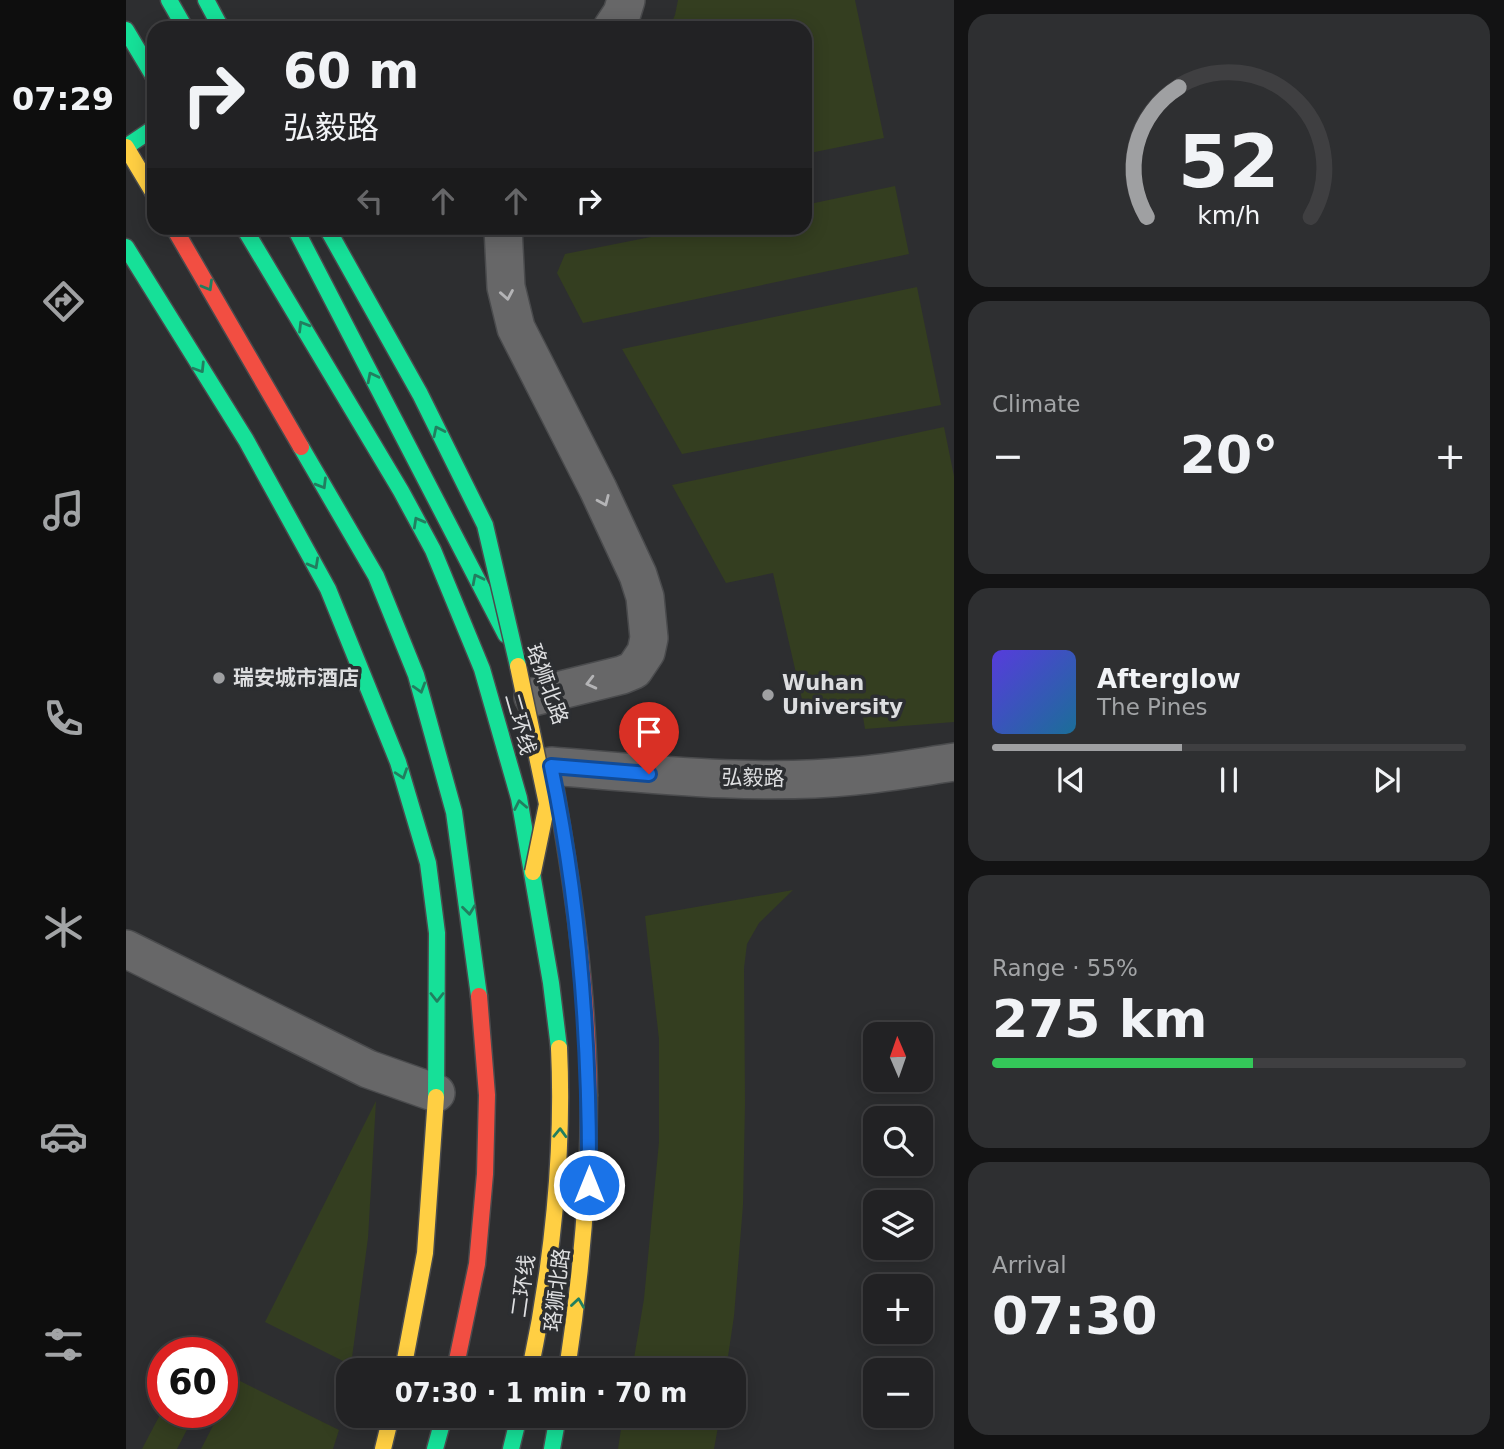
<!DOCTYPE html>
<html lang="en">
<head>
<meta charset="utf-8">
<style>
  body { margin:0; font-family:"DejaVu Sans","Noto Sans SC",sans-serif; background:#2e2f31; color:#f1f3f6; height:100vh; display:flex; flex-direction:column; font-size:26px; white-space:nowrap }
  * { box-sizing:border-box; margin:0 }
  p { font-size:23px; color:#a2a4a6 }
  .icon { flex:none; width:38px; height:38px; fill:none; stroke:currentColor; stroke-width:2; stroke-linecap:round; stroke-linejoin:round }
  .map { position:relative; flex:1; overflow:hidden }
  .drawer { display:flex; flex-direction:column; gap:14px; padding:14px; background:#131314; width:550px }
  .drawer>* { flex:none }
  .top-card { position:absolute; left:21px; top:21px; width:665px; height:214px; border-radius:21px; box-shadow:0 4px 18px #0003,0 0 0 2px #3f3f41; background:#222224; color:#f1f3f6; overflow:hidden }
  .needle { width:46px; rotate:358deg }
  .controls { position:absolute; left:737px; top:1022px; display:grid; gap:14px }
  .controls a { display:grid; place-items:center; width:70px; height:70px; border-radius:14px; background:#222224; box-shadow:0 4px 18px #0003,0 0 0 2px #3f3f41; font-size:35px }
  .speed { position:absolute; left:21px; top:1337px; display:flex; gap:14px; font-size:35px; font-weight:700; text-align:center }
  .speed>* { display:grid; place-content:center; width:91px; height:91px; border-radius:50%; background:#222224; box-shadow:0 4px 18px #0003,0 0 0 2px #3f3f41; line-height:1 }
  .speed .limit { border:10px solid #d22; background:#fff; color:#111 }
  .pin { position:absolute; display:grid; place-items:center; width:60px; height:60px; color:#fff; margin:-72px -30px; border-radius:50% 50% 50% 0; rotate:-45deg; box-shadow:0 0 7px #0007 }
  .pin .icon { rotate:45deg }
  .me { position:absolute; width:77px; margin:-38px; rotate:0deg; stroke-linejoin:round; filter:drop-shadow(0 0 5px #0008) }
  .turn { display:flex; align-items:center; gap:24px; height:147px; padding:0 21px; font-size:32px }
  .turn .icon { width:91px; height:91px; stroke-width:2.5 }
  .turn b { display:block; font-size:49px; line-height:60px }
  .lanes { display:flex; align-items:center; height:66px; padding:0 21px; background:#0003; justify-content:center; gap:35px; direction:ltr }
  .lanes .off { opacity:.35 }
  .big { font-size:52px; font-weight:700; line-height:1.1 }
  .drawer .tile { flex:1; display:flex; flex-direction:column; justify-content:center; gap:10px; min-width:0; padding:0 24px; border-radius:21px; background:#2e2f31 }
  .drawer .dial { align-items:center; gap:0 }
  .dial svg { height:182px; overflow:visible; fill:none; stroke:#3f3f41; stroke-width:7; stroke-linecap:round; text-anchor:middle }
  .dial text { fill:#f1f3f6; stroke:none }
  .song { display:flex; align-items:center; gap:21px }
  .cover { width:84px; height:84px; border-radius:10px; background:linear-gradient(135deg,hsl(250 70% 55%),hsl(200 70% 35%)) }
  .played { height:7px; border-radius:4px; background:linear-gradient(90deg,#9fa0a2 40%,#3f3f41 40%) }
  .keys { display:flex; justify-content:space-around; direction:ltr }
  .heat { display:flex; justify-content:space-between; align-items:center; font-size:38px; direction:ltr }
  .charge { height:10px; border-radius:5px; background:linear-gradient(90deg,#34c759 55%,#3f3f41 0) }
  .trip { position:absolute; left:210px; top:1358px; width:410px; height:70px; border-radius:21px; background:#222224; box-shadow:0 4px 18px #0003,0 0 0 2px #3f3f41; font-weight:700; line-height:70px; text-align:center }
  main { display:flex; flex:1; min-height:0 }
  .dock { display:flex; flex-direction:column; width:126px; justify-content:space-around; align-items:center; background:#0e0e0e; color:#a2a4a6 }
  .dock .icon { width:49px; height:49px }
  .dock .current { color:#9fa0a2 }
  .dock b { font-size:32px; color:#f1f3f6 }
  .map>svg:first-child { display:block }
</style>
</head>
<body>
<main>
<nav class="dock">
<b>07:29</b>
<svg class="icon current" aria-label="directions" viewBox="0 0 24 24"><path d="M12 3l9 9-9 9-9-9zM9 14v-3h6M13 9l2 2-2 2"/></svg>
<svg class="icon" aria-label="music" viewBox="0 0 24 24"><path d="M9 18V5l10-2v13"/><circle cx="6" cy="18" r="3"/><circle cx="16" cy="16" r="3"/></svg>
<svg class="icon" aria-label="phone" viewBox="0 0 24 24"><path d="M5 4h4l2 5-3 2q2 4 5 5l2-3 5 2v4C11 20 4 13 5 4z"/></svg>
<svg class="icon" aria-label="climate" viewBox="0 0 24 24"><path d="M12 3v18M4 7l16 10M4 17L20 7"/></svg>
<svg class="icon" aria-label="car" viewBox="0 0 24 24"><path d="M5 17H2v-5l4-1 3-4h7l3 4 3 1v5h-3M9 17h6M6 11h13"/><circle cx="7" cy="17" r="2"/><circle cx="17" cy="17" r="2"/></svg>
<svg class="icon" aria-label="filters" viewBox="0 0 24 24"><path d="M4 7h16M4 17h16"/><circle cx="9" cy="7" r="2"/><circle cx="15" cy="17" r="2"/></svg>
</nav>
<div class="map">
<svg width="829" height="1449" viewBox="0 0 829 1449">
  <rect width="100%" height="100%" fill="#2d2e30"/>
  <path fill="#343e20" d="M552,0H729L758,138L679,154V28H543L549,15Z
    M769,186L783,254L457,323L431,273L439,254L570,228H679V205Z
    M791,287L815,405L556,454L496,349Z
    M818,427L829,481L828,722L739,729L734,699L678,708L647,573L600,583L546,485Z
    M667,890L633,923L621,944L618,968L619,1103L617,1205L608,1316L600,1370H506L518,1299L533,1142V1039L519,916Z
    M250,1101L242,1238L225,1365L139,1322Z
    M110,1379L213,1430L207,1449H75L94,1412H96V1407Z
    M37,1409V1412H70L51,1449H16Z
    M497,1416H594L588,1449H492Z"/>
  <g fill="none" stroke-linecap="round" stroke-linejoin="round">
    <defs>
      <path id="street" d="M486,28L496,13L500,0
        M377,228L380,287L390,328L472,489L512,575L519,597L523,638L520,652L508,670L496,675L407,697
        M425,766C525,774 628,786 728,776C762,773 795,767 829,762
        M0,949L242,1069L310,1093"/>
      <path id="fast" d="M43,0L59,28
        M80,0L95,28
        M0,30L28,77
        M0,147L28,128
        M118,228L275,491L307,550L356,669L393,798L425,983L433,1048
        M169,228L380,635
        M0,247L120,440L202,589L272,762L302,863L311,933L310,1097
        M175,447L250,576L290,675L328,812L353,996
        M309,1449L318,1416
        M385,1449L393,1416
        M426,1449L432,1416"/>
      <path id="slow" d="M0,147L28,194
        M277,1370L299,1253L310,1097
        M404,1370C426,1267 438,1153 433,1048
        M441,1370C455,1278 463,1188 463,1095
        M257,1449L265,1416"/>
      <path id="jam" d="M48,228L175,447
        M427,774C446,880 462,987 463,1095
        M329,1370L351,1264L359,1174L361,1095L353,996"/>
    </defs>
    <use href="#street" stroke="#4a4b4d" stroke-width="40"/>
    <use href="#fast" stroke="#4a4b4d" stroke-width="19"/>
    <use href="#slow" stroke="#4a4b4d" stroke-width="19"/>
    <use href="#jam" stroke="#4a4b4d" stroke-width="19"/>
    <use href="#street" stroke="#676768" stroke-width="37"/>
    <use href="#fast" stroke="#16e098" stroke-width="16"/>
    <use href="#slow" stroke="#ffcf43" stroke-width="16"/>
    <use href="#jam" stroke="#f24e42" stroke-width="16"/>
    <defs>
      <path id="fast-bridge" d="M201,228L294,394L359,525L392,666"/>
      <path id="slow-bridge" d="M392,666L421,804L407,872"/>
    </defs>
    <use href="#fast-bridge" stroke="#4a4b4d" stroke-width="19" stroke-linecap="butt"/>
    <use href="#slow-bridge" stroke="#4a4b4d" stroke-width="19" stroke-linecap="butt"/>
    <use href="#fast-bridge" stroke="#16e098" stroke-width="16"/>
    <use href="#slow-bridge" stroke="#ffcf43" stroke-width="16"/>
  </g>
  <defs><path id="oneway-chevron" d="M-2-3.5L2.5 0L-2 3.5" fill="none" stroke-width="1.6" stroke-linecap="round" stroke-linejoin="round" transform="scale(1.75)"/></defs>
  <g stroke="#227e5f">
    <use href="#oneway-chevron" transform="translate(82 286) rotate(60)"/>
    <use href="#oneway-chevron" transform="translate(177 326) rotate(-121)"/>
    <use href="#oneway-chevron" transform="translate(74 368) rotate(58)"/>
    <use href="#oneway-chevron" transform="translate(246 377) rotate(-117)"/>
    <use href="#oneway-chevron" transform="translate(312 431) rotate(-116)"/>
    <use href="#oneway-chevron" transform="translate(196 484) rotate(59)"/>
    <use href="#oneway-chevron" transform="translate(292 522) rotate(-119)"/>
    <use href="#oneway-chevron" transform="translate(188 564) rotate(61)"/>
    <use href="#oneway-chevron" transform="translate(351 579) rotate(-117)"/>
    <use href="#oneway-chevron" transform="translate(294 688) rotate(73)"/>
    <use href="#oneway-chevron" transform="translate(276 774) rotate(71)"/>
    <use href="#oneway-chevron" transform="translate(394 805) rotate(-101)"/>
    <use href="#oneway-chevron" transform="translate(343 910) rotate(83)"/>
    <use href="#oneway-chevron" transform="translate(311 997) rotate(90)"/>
    <use href="#oneway-chevron" transform="translate(434 1133) rotate(-88)"/>
    <use href="#oneway-chevron" transform="translate(452 1303) rotate(-82)"/>
  </g>
  <g stroke="#b4b4b6">
    <use href="#oneway-chevron" transform="translate(381 295) rotate(80)"/>
    <use href="#oneway-chevron" transform="translate(478 501) rotate(66)"/>
    <use href="#oneway-chevron" transform="translate(465 683) rotate(166)"/>
  </g>
  <g fill="none" stroke-linecap="round" stroke-linejoin="round">
    <defs>
      <path id="route" d="M463,1185C464,1045 454,904 425,766L523,774"/>
    </defs>
    <use href="#route" stroke="#114b97" stroke-width="18"/>
    <use href="#route" stroke="#1a73e8" stroke-width="12"/>
  </g>
  <g fill="#9fa0a2" stroke="#2c2e31" stroke-width="2.5">
    <circle cx="93" cy="678" r="7"/>
    <circle cx="642" cy="695" r="7"/>
  </g>
  <g text-anchor="middle" stroke-width="7" stroke-linejoin="round" paint-order="stroke">
    <g font-size="21" font-weight="bold" fill="#dddee0" stroke="#2c2e31" text-anchor="start">
      <text x="107" y="685">瑞安城市酒店</text>
      <text x="656" y="690">Wuhan<tspan x="656" dy="24">University</tspan></text>
    </g>
    <g font-size="21" fill="#dddee0" stroke="#2c2e31">
      <text transform="translate(421 684) rotate(70)" y="7">珞狮北路</text>
      <text transform="translate(394 724) rotate(74)" y="7">二环线</text>
      <text transform="translate(627 778) rotate(1)" y="7">弘毅路</text>
      <text transform="translate(397 1286) rotate(-82)" y="7">二环线</text>
      <text transform="translate(431 1290) rotate(-83)" y="7">珞狮北路</text>
    </g>
  </g>
</svg>
<div class="controls">
<a><svg class="needle" viewBox="-14 -14 28 28"><path d="M0-13l5 13h-10z" fill="#e53935"/><path d="M0 13l5-13h-10z" fill="#a2a4a6"/></svg></a>
<a><svg class="icon" aria-label="search" viewBox="0 0 24 24"><circle cx="10" cy="10" r="6"/><path d="M15 15l6 6"/></svg></a>
<a><svg class="icon" aria-label="layers" viewBox="0 0 24 24"><path d="M12 4l9 5-9 5-9-5zM3 14l9 5 9-5"/></svg></a>
<a>+</a>
<a>−</a>
</div>
<div class="speed"><div class="limit">60</div></div>
<div class="pin" style="left:523px;top:774px;background:#d93025"><svg class="icon" aria-label="arrive" viewBox="0 0 24 24"><path d="M6 21V4h12l-3 4 3 4H6"/></svg></div>
<svg class="me" style="left:463px;top:1185px" viewBox="-20 -20 40 40"><circle r="17" fill="#1a73e8" stroke="#fff" stroke-width="3"/><path d="M0-11L8 9 0 5-8 9z" fill="#fff"/></svg>
<div class="trip">07:30 · 1 min · 70 m</div>
<div class="top-card">
<div class="turn"><svg class="icon" aria-label="right" viewBox="0 0 24 24"><path d="M7 20v-9h11M14 6l5 5-5 5"/></svg><div><b>60 m</b>弘毅路</div></div>
<div class="lanes"><svg class="icon off" aria-label="left" viewBox="0 0 24 24"><path d="M17 20v-9H6M10 6l-5 5 5 5"/></svg><svg class="icon off" aria-label="ahead" viewBox="0 0 24 24"><path d="M12 20V5M6 11l6-6 6 6"/></svg><svg class="icon off" aria-label="ahead" viewBox="0 0 24 24"><path d="M12 20V5M6 11l6-6 6 6"/></svg><svg class="icon" aria-label="right" viewBox="0 0 24 24"><path d="M7 20v-9h11M14 6l5 5-5 5"/></svg></div>
</div>
</div>
<section class="drawer">
<div class="tile dial"><svg viewBox="0 0 100 80">
<path d="M14 69A42 42 0 1 1 86 69"/>
<path d="M14 69A42 42 0 0 1 28 12" stroke="#9fa0a2"/>
<text x="50" y="56" font-size="32" font-weight="700">52</text>
<text x="50" y="72" font-size="11">km/h</text>
</svg></div>
<div class="tile"><p>Climate</p>
<div class="heat"><a>−</a><b class="big">20°</b><a>+</a></div>
</div>
<div class="tile">
<div class="song"><i class="cover"></i><div><b>Afterglow</b><p>The Pines</p></div></div>
<div class="played"></div>
<div class="keys"><svg class="icon" aria-label="previous" viewBox="0 0 24 24"><path d="M18 5L8 12l10 7zM5 5v14"/></svg><svg class="icon" aria-label="pause" viewBox="0 0 24 24"><path d="M8 5v14M16 5v14"/></svg><svg class="icon" aria-label="next" viewBox="0 0 24 24"><path d="M6 5l10 7-10 7zM19 5v14"/></svg></div>
</div>
<div class="tile"><p>Range · 55%</p><b class="big">275 km</b><div class="charge"></div></div>
<div class="tile"><p>Arrival</p><b class="big">07:30</b></div>
</section>
</main>
</body>
</html>
